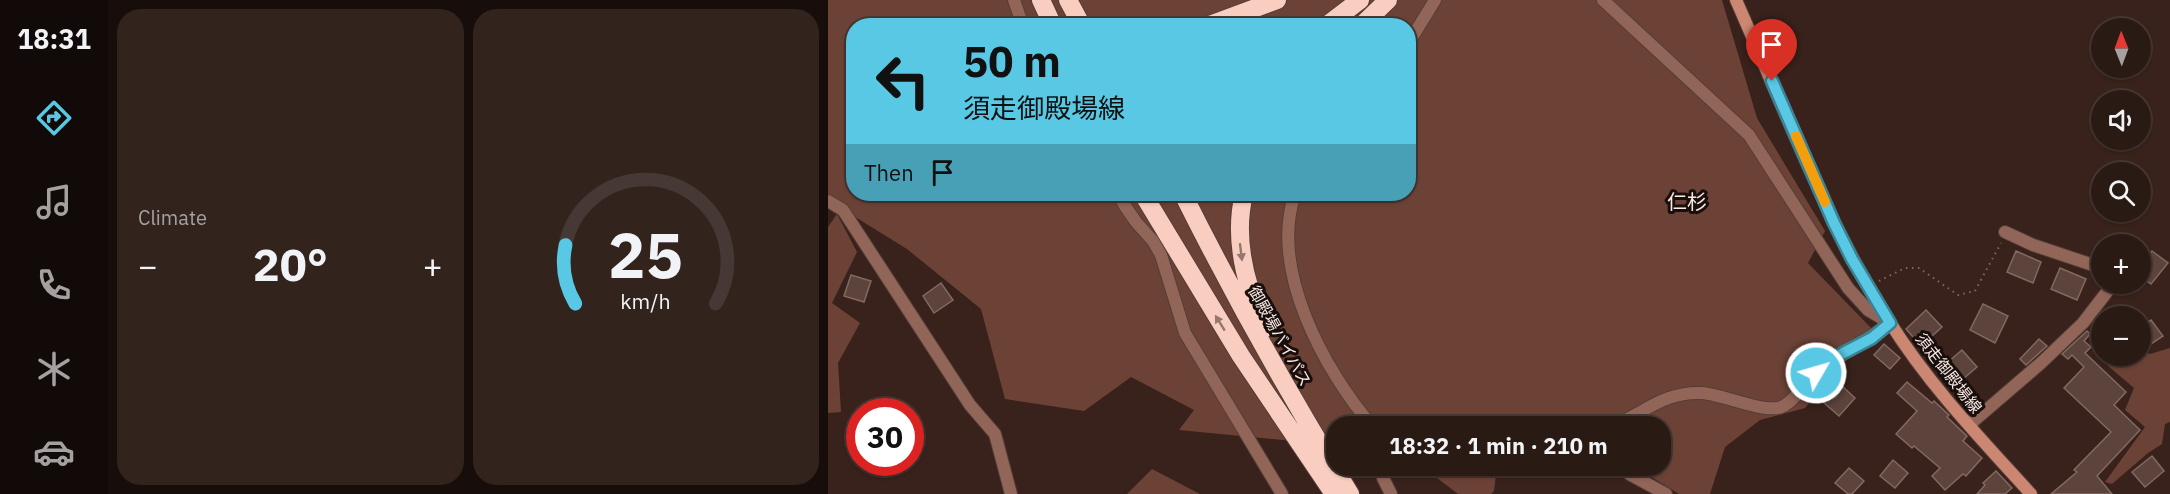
<!DOCTYPE html>
<html lang="en">
<head>
<meta charset="utf-8">
<style>
  body { margin:0; font-family:"IBM Plex Sans","Noto Sans JP",sans-serif; background:#32231d; color:#f1f3f6; height:100vh; display:flex; flex-direction:column; font-size:22px; white-space:nowrap }
  * { box-sizing:border-box; margin:0 }
  p { font-size:20px; color:#a5a1a0 }
  .icon { flex:none; width:33px; height:33px; fill:none; stroke:currentColor; stroke-width:2; stroke-linecap:round; stroke-linejoin:round }
  .map { position:relative; flex:1; overflow:hidden }
  .panel { display:flex; flex-direction:column; gap:9px; padding:9px; background:#170e0b; width:720px }
  .panel>* { flex:none }
  .hud { position:absolute; left:18px; top:18px; width:570px; height:183px; border-radius:24px; box-shadow:0 2px 4px #0004,0 0 0 2px #463834; background:#59c8e4; color:#111; overflow:hidden }
  .needle { width:39px; rotate:359deg }
  .fabs { position:absolute; left:1263px; top:18px; display:grid; gap:12px }
  .fabs a { display:grid; place-items:center; width:60px; height:60px; border-radius:50%; background:#2a1a14; box-shadow:0 2px 4px #0004,0 0 0 2px #463834; font-size:30px }
  .speed { position:absolute; left:18px; top:398px; display:flex; gap:12px; font-size:30px; font-weight:700; text-align:center }
  .speed>* { display:grid; place-content:center; width:78px; height:78px; border-radius:50%; background:#2a1a14; box-shadow:0 2px 4px #0004,0 0 0 2px #463834; line-height:1 }
  .speed .limit { border:9px solid #d22; background:#fff; color:#111 }
  .pin { position:absolute; display:grid; place-items:center; width:51px; height:51px; color:#fff; margin:-62px -26px; border-radius:50% 50% 50% 0; rotate:-45deg; box-shadow:0 0 6px #0007 }
  .pin .icon { rotate:45deg }
  .me { position:absolute; width:66px; margin:-33px; rotate:52deg; stroke-linejoin:round; filter:drop-shadow(0 0 4px #0008) }
  .turn { display:flex; align-items:center; gap:21px; height:126px; padding:0 18px; font-size:27px }
  .turn .icon { width:78px; height:78px; stroke-width:2.5 }
  .turn b { display:block; font-size:42px; line-height:51px }
  .then { display:flex; align-items:center; height:57px; padding:0 18px; background:#0003; gap:12px; font-size:22px }
  .big { font-size:45px; font-weight:700; line-height:1.1 }
  .panel .card { flex:1; display:flex; flex-direction:column; justify-content:center; gap:9px; min-width:0; padding:0 21px; border-radius:24px; background:#32231d }
  .panel .dial { align-items:center; gap:0 }
  .dial svg { height:156px; overflow:visible; fill:none; stroke:#463834; stroke-width:7; stroke-linecap:round; text-anchor:middle }
  .dial text { fill:#f1f3f6; stroke:none }
  .heat { display:flex; justify-content:space-between; align-items:center; font-size:33px; direction:ltr }
  .panel .tiles { flex:1; display:grid; gap:9px; grid-template-columns:repeat(2,1fr) }
  .trip { position:absolute; left:498px; top:416px; width:345px; height:60px; border-radius:24px; background:#2a1a14; box-shadow:0 2px 4px #0004,0 0 0 2px #463834; font-weight:700; line-height:60px; text-align:center }
  main { display:flex; flex:1; min-height:0 }
  .dock { display:flex; flex-direction:column; width:108px; justify-content:space-around; align-items:center; background:#110a08; color:#a5a1a0 }
  .dock .icon { width:42px; height:42px }
  .dock .selected { color:#59c8e4 }
  .dock b { font-size:27px; color:#f1f3f6 }
  .map>svg:first-child { display:block }
</style>
</head>
<body>
<main>
<nav class="dock">
<b>18:31</b>
<svg class="icon selected" aria-label="directions" viewBox="0 0 24 24"><path d="M12 3l9 9-9 9-9-9zM9 14v-3h6M13 9l2 2-2 2"/></svg>
<svg class="icon" aria-label="music" viewBox="0 0 24 24"><path d="M9 18V5l10-2v13"/><circle cx="6" cy="18" r="3"/><circle cx="16" cy="16" r="3"/></svg>
<svg class="icon" aria-label="phone" viewBox="0 0 24 24"><path d="M5 4h4l2 5-3 2q2 4 5 5l2-3 5 2v4C11 20 4 13 5 4z"/></svg>
<svg class="icon" aria-label="climate" viewBox="0 0 24 24"><path d="M12 3v18M4 7l16 10M4 17L20 7"/></svg>
<svg class="icon" aria-label="car" viewBox="0 0 24 24"><path d="M5 17H2v-5l4-1 3-4h7l3 4 3 1v5h-3M9 17h6M6 11h13"/><circle cx="7" cy="17" r="2"/><circle cx="17" cy="17" r="2"/></svg>
</nav>
<section class="panel">
<div class="tiles">
<div class="card"><p>Climate</p>
<div class="heat"><a>−</a><b class="big">20°</b><a>+</a></div>
</div>
<div class="card dial"><svg viewBox="0 0 100 80">
<path d="M14 69A42 42 0 1 1 86 69"/>
<path d="M14 69A42 42 0 0 1 9 39" stroke="#59c8e4"/>
<text x="50" y="56" font-size="32" font-weight="700">25</text>
<text x="50" y="72" font-size="11">km/h</text>
</svg></div>
</div>
</section>
<div class="map">
<svg width="1342" height="494" viewBox="0 0 1342 494">
  <rect width="100%" height="100%" fill="#38221b"/>
  <path fill="#6d4236" fill-rule="evenodd" d="M0,0H894L929,118L997,231L980,263L1045,330L977,408L932,420L897,447L882,494H851L804,465H832V426H717L673,422L672,426H508V445L351,430L366,410L303,377L256,411L177,399L153,309L79,249L16,210L0,202ZM26,26H580V194H26Z
    M9,214L29,252L4,303L32,323L10,363L13,412L0,413V227Z
    M1342,348V422L1337,424L1334,444L1320,453L1284,484L1277,482L1317,427L1297,410L1306,388L1279,365L1286,356H1312L1313,351L1322,354Z
    M592,465H669L666,491L663,494H630Z
    M324,469L372,494H299Z"/>
  <path fill="#5c433c" stroke="#836860" stroke-width="1.5" d="M1188,251L1213,262L1205,283L1179,272Z
    M1324,251L1340,263L1323,284L1312,276V265Z
    M1232,268L1258,279L1249,300L1223,289Z
    M23,275L43,281L36,302L16,296Z
    M113,283L125,300L106,313L95,296Z
    M1155,304L1180,316L1167,343L1142,330Z
    M1098,310L1114,327L1093,346L1078,329Z
    M1323,320L1335,336L1312,351V327Z
    M1259,331L1262,334L1256,341L1263,347L1257,353L1298,392L1286,405L1312,430L1269,476L1284,494H1223L1249,472L1246,470L1283,432L1236,388L1256,367L1244,355L1240,359L1234,354Z
    M1211,339L1219,346L1198,365L1192,359Z
    M1056,344L1072,358L1062,369L1046,355Z
    M1134,350L1149,367L1128,385L1113,368Z
    M1079,382L1104,403L1106,401L1121,415L1119,417L1139,436L1135,441L1154,458L1138,476L1135,474L1117,490L1104,476L1112,468L1086,446L1084,448L1068,434L1089,411L1069,393Z
    M1012,384L1027,398L1011,416L995,402Z
    M1324,456L1336,471L1317,487L1304,472Z
    M1065,460L1080,473L1067,488L1052,476Z
    M1021,468L1036,481L1024,494H1020L1007,483Z
    M1168,471L1184,488L1177,494H1149L1157,485L1155,483Z"/>
  <g fill="none" stroke-linecap="round" stroke-linejoin="round">
    <defs>
      <path id="minor" d="M186,0L195,26
        M775,0L921,135L1020,288L1040,310L1062,323C1038,342 1009,353 986,374C977,384 963,406 950,408C930,411 896,395 874,393C837,391 816,413 785,426
        M580,44L607,0
        M290,194L297,206L308,222L325,241L333,255L357,333L454,494
        M467,194C441,269 496,370 544,426
        M0,201L15,210L142,405L167,434L183,494
        M1177,232L1205,245L1274,268
        M1141,425L1213,363L1255,323L1285,284
        M556,465L555,478L563,494
        M789,465L803,475L838,494"/>
      <path id="secondary" d="M908,0C956,108 998,221 1061,321C1101,385 1153,439 1203,494"/>
      <path id="motorway" d="M213,0L225,26
        M240,0L254,26
        M379,26L449,0
        M498,26L532,0
        M533,26L560,0
        M315,194L413,356L506,494
        M355,194C406,296 462,396 522,494
        M416,194C405,239 418,287 437,328"/>
    </defs>
    <use href="#minor" stroke="#533e37" stroke-width="14"/>
    <use href="#secondary" stroke="#533e37" stroke-width="14"/>
    <use href="#motorway" stroke="#533e37" stroke-width="20"/>
    <path stroke="#7d6a64" stroke-width="2" stroke-dasharray="1.5 4.5" stroke-linecap="butt" d="M1051,281L1077,268H1091L1130,295L1147,291L1173,243"/>
    <use href="#minor" stroke="#916558" stroke-width="12"/>
    <use href="#secondary" stroke="#cc8772" stroke-width="12"/>
    <use href="#motorway" stroke="#f9cdc0" stroke-width="18"/>
  </g>
  <defs><path id="oneway-solid" d="M-6-.8H1V-3.2L6.5 0L1 3.2V.8H-6Z" transform="scale(1.5)"/></defs>
  <g fill="#94776f">
    <use href="#oneway-solid" transform="translate(413 252) rotate(83)"/>
    <use href="#oneway-solid" transform="translate(392 323) rotate(-122)"/>
  </g>
  <g fill="none" stroke-linecap="round" stroke-linejoin="round">
    <defs>
      <path id="route" d="M944,81L1006,223L1024,259L1062,323L1044,338L1002,360L988,373"/>
    </defs>
    <use href="#route" stroke="#3a8294" stroke-width="15"/>
    <use href="#route" stroke="#59c8e4" stroke-width="10"/>
    <path stroke="#f59e0b" stroke-width="10" d="M968,136L997,202"/>
  </g>
  <g text-anchor="middle" stroke-width="6" stroke-linejoin="round" paint-order="stroke">
    <g font-size="16" fill="#f9e9e5" stroke="#180e0b">
      <text transform="translate(452 336) rotate(61)" y="6">御殿場バイパス</text>
      <text transform="translate(1121 373) rotate(52)" y="6">須走御殿場線</text>
    </g>
    <g font-size="20" fill="#f9e9e5" stroke="#180e0b">
      <text x="859" y="209">仁杉</text>
    </g>
  </g>
</svg>
<div class="fabs">
<a><svg class="needle" viewBox="-14 -14 28 28"><path d="M0-13l5 13h-10z" fill="#e53935"/><path d="M0 13l5-13h-10z" fill="#a5a1a0"/></svg></a>
<a><svg class="icon" aria-label="sound" viewBox="0 0 24 24"><path d="M4 9h4l5-4v14l-5-4H4zM17 9q2 3 0 6"/></svg></a>
<a><svg class="icon" aria-label="search" viewBox="0 0 24 24"><circle cx="10" cy="10" r="6"/><path d="M15 15l6 6"/></svg></a>
<a>+</a>
<a>−</a>
</div>
<div class="speed"><div class="limit">30</div></div>
<div class="pin" style="left:944px;top:81px;background:#d93025"><svg class="icon" aria-label="arrive" viewBox="0 0 24 24"><path d="M6 21V4h12l-3 4 3 4H6"/></svg></div>
<svg class="me" style="left:988px;top:373px" viewBox="-20 -20 40 40"><circle r="17" fill="#59c8e4" stroke="#fff" stroke-width="3"/><path d="M0-11L8 9 0 5-8 9z" fill="#fff"/></svg>
<div class="trip">18:32 · 1 min · 210 m</div>
<div class="hud">
<div class="turn"><svg class="icon" aria-label="left" viewBox="0 0 24 24"><path d="M17 20v-9H6M10 6l-5 5 5 5"/></svg><div><b>50 m</b>須走御殿場線</div></div>
<div class="then">Then<svg class="icon" aria-label="arrive" viewBox="0 0 24 24"><path d="M6 21V4h12l-3 4 3 4H6"/></svg></div>
</div>
</div>
</main>
</body>
</html>
